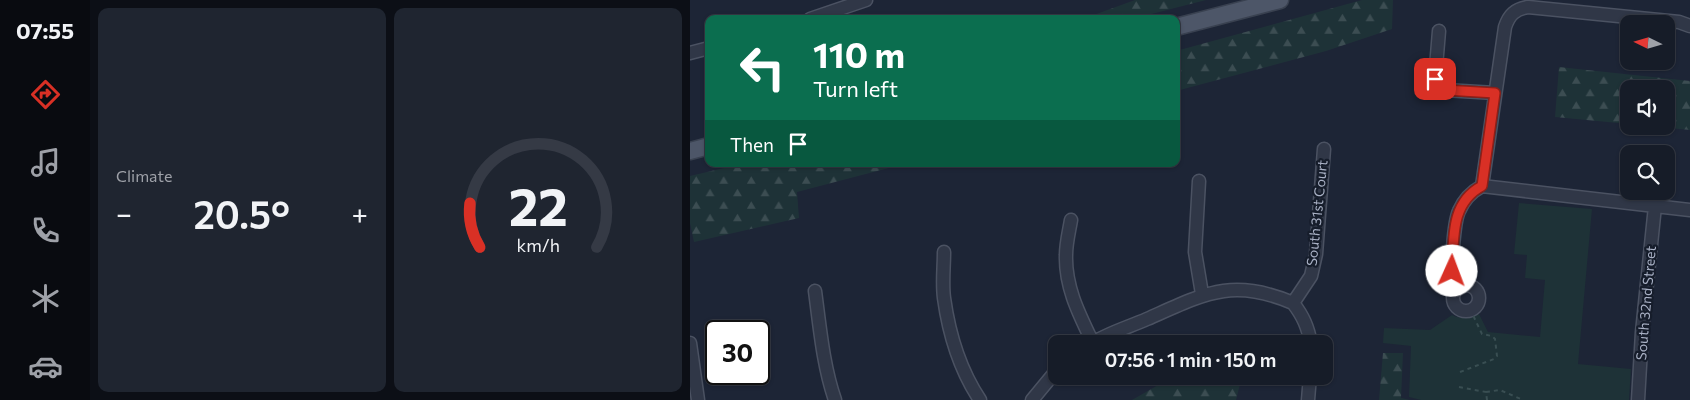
<!DOCTYPE html>
<html lang="en">
<head>
<meta charset="utf-8">
<style>
  body { margin:0; font-family:Commissioner,sans-serif; background:#1f2530; color:#f1f3f6; height:100vh; display:flex; flex-direction:column; font-size:19px; white-space:nowrap }
  * { box-sizing:border-box; margin:0 }
  p { font-size:16px; color:#9ea1a8 }
  .icon { flex:none; width:28px; height:28px; fill:none; stroke:currentColor; stroke-width:2; stroke-linecap:round; stroke-linejoin:round }
  .map { position:relative; flex:1; overflow:hidden }
  .sheet { display:flex; flex-direction:column; gap:8px; padding:8px; background:#0c0f16; width:600px }
  .sheet>* { flex:none }
  .guide { position:absolute; left:15px; top:15px; width:475px; height:152px; border-radius:10px; box-shadow:0 1px 4px #0004,0 0 0 1px #353a45; background:#0b6e4f; color:#fff; overflow:hidden }
  .needle { width:32px; rotate:275deg }
  .buttons { position:absolute; left:930px; top:15px; display:grid; gap:10px }
  .buttons a { display:grid; place-items:center; width:55px; height:55px; border-radius:10px; background:#161c28; box-shadow:0 1px 4px #0004,0 0 0 1px #353a45; font-size:25px }
  .speed { position:absolute; left:15px; top:320px; display:flex; gap:10px; font-size:25px; font-weight:700; text-align:center }
  .speed>* { display:grid; place-content:center; width:65px; height:65px; border-radius:50%; background:#161c28; box-shadow:0 1px 4px #0004,0 0 0 1px #353a45; line-height:1 }
  .speed .limit { border:2px solid #111; border-radius:8px; background:#fff; color:#111 }
  .pin { position:absolute; display:grid; place-items:center; width:42px; height:42px; color:#fff; margin:-21px; border-radius:10px; box-shadow:0 2px 8px #0006 }
  .me { position:absolute; width:55px; margin:-28px; rotate:2deg; stroke-linejoin:round; filter:drop-shadow(0 0 4px #0008) }
  .turn { display:flex; align-items:center; gap:18px; height:105px; padding:0 25px; font-size:22px }
  .turn .icon { width:65px; height:65px; stroke-width:2.5 }
  .turn b { display:block; font-size:35px; line-height:42px }
  .then { display:flex; align-items:center; height:48px; padding:0 25px; background:#0003; gap:10px; font-size:19px }
  .big { font-size:38px; font-weight:600; line-height:1.1 }
  .sheet .tile { flex:1; display:flex; flex-direction:column; justify-content:center; gap:8px; min-width:0; padding:0 18px; border-radius:10px; background:#1f2530 }
  .sheet .dial { align-items:center; gap:0 }
  .dial svg { height:130px; overflow:visible; fill:none; stroke:#353a45; stroke-width:7; stroke-linecap:round; text-anchor:middle }
  .dial text { fill:#f1f3f6; stroke:none }
  .heat { display:flex; justify-content:space-between; align-items:center; font-size:28px; direction:ltr }
  .sheet .tiles { flex:1; display:grid; gap:8px; grid-template-columns:repeat(2,1fr) }
  .trip { position:absolute; left:358px; top:335px; width:285px; height:50px; border-radius:10px; background:#161c28; box-shadow:0 1px 4px #0004,0 0 0 1px #353a45; font-weight:600; line-height:50px; text-align:center }
  main { display:flex; flex:1; min-height:0 }
  .tab-bar { display:flex; flex-direction:column; width:90px; justify-content:space-around; align-items:center; background:#090b10; color:#9ea1a8 }
  .tab-bar .icon { width:35px; height:35px }
  .tab-bar .on { color:#d93025 }
  .tab-bar b { font-size:22px; color:#f1f3f6 }
  .map>svg:first-child { display:block }
</style>
</head>
<body>
<main>
<nav class="tab-bar">
<b>07:55</b>
<svg class="icon on" aria-label="directions" viewBox="0 0 24 24"><path d="M12 3l9 9-9 9-9-9zM9 14v-3h6M13 9l2 2-2 2"/></svg>
<svg class="icon" aria-label="music" viewBox="0 0 24 24"><path d="M9 18V5l10-2v13"/><circle cx="6" cy="18" r="3"/><circle cx="16" cy="16" r="3"/></svg>
<svg class="icon" aria-label="phone" viewBox="0 0 24 24"><path d="M5 4h4l2 5-3 2q2 4 5 5l2-3 5 2v4C11 20 4 13 5 4z"/></svg>
<svg class="icon" aria-label="climate" viewBox="0 0 24 24"><path d="M12 3v18M4 7l16 10M4 17L20 7"/></svg>
<svg class="icon" aria-label="car" viewBox="0 0 24 24"><path d="M5 17H2v-5l4-1 3-4h7l3 4 3 1v5h-3M9 17h6M6 11h13"/><circle cx="7" cy="17" r="2"/><circle cx="17" cy="17" r="2"/></svg>
</nav>
<section class="sheet">
<div class="tiles">
<div class="tile"><p>Climate</p>
<div class="heat"><a>−</a><b class="big">20.5°</b><a>+</a></div>
</div>
<div class="tile dial"><svg viewBox="0 0 100 80">
<path d="M14 69A42 42 0 1 1 86 69"/>
<path d="M14 69A42 42 0 0 1 8 42" stroke="#d93025"/>
<text x="50" y="56" font-size="32" font-weight="700">22</text>
<text x="50" y="72" font-size="11">km/h</text>
</svg></div>
</div>
</section>
<div class="map">
<svg width="1000" height="400" viewBox="0 0 1000 400">
  <defs>
    <pattern id="forest-firs" width="22" height="20" patternUnits="userSpaceOnUse" patternTransform="scale(1.25)"><rect width="22" height="20" fill="#1e3237"/><path d="M5 1l3.5 6h-7zM16 11l3.5 6h-7z" fill="#3c4d52"/></pattern>
  </defs>
  <rect width="100%" height="100%" fill="#1d2536"/>
  <path fill="url(#forest-firs)" d="M445,0H516L442,19H384L401,16Z
    M672,0H703L702,29L636,51L486,91V51Z
    M869,67L1000,81V130L959,126H976V89H939V124L865,117Z
    M51,164H214L107,192L109,218L4,242L0,223V176Z
    M693,353H713L711,398L720,400H689Z
    M484,376H552L546,400H442Z"/>
  <path fill="#1e3237" d="M829,203L902,209L888,364L941,369L939,400H731L719,397L721,346L693,343L694,328L740,330L762,315C771,320 780,317 789,314L798,332L850,337L855,280L835,278L837,255L824,254Z"/>
  <g fill="none" stroke-linecap="round" stroke-linejoin="round">
    <defs>
      <path id="minor" d="M120,19L176,0
        M749,31L745,79L748,84L755,90L805,93
        M0,53L19,48
        M509,181L505,252L512,294
        M792,186L1000,210
        M381,220C379,232 376,243 376,255C375,287 389,314 403,343
        M254,252C254,267 252,283 254,298C259,334 270,370 290,400
        M763 298a13 13 0 1 1 26 0a13 13 0 1 1-26 0Z
        M769,287C767,285 765,283 764,281C760,270 764,222 769,211C774,199 781,192 792,186L815,27C819,15 825,9 838,7L989,22L1000,26
        M125,291C130,328 133,365 145,400
        M603,303L621,276L626,254L634,149
        M603,303C613,316 618,327 621,344
        M0,343L8,400
        M401,344C418,333 439,327 457,319C514,294 542,277 603,303
        M342,400L366,371
        M618,400L620,376
        M948,400L952,332L965,206"/>
      <path id="major" d="M486,27L590,0
        M0,151L19,146"/>
    </defs>
    <use href="#minor" stroke="#4b5262" stroke-width="15"/>
    <use href="#major" stroke="#394150" stroke-width="19"/>
    <path stroke="#394e52" stroke-width="2" stroke-dasharray="4 4" stroke-linecap="butt" d="M770,372L804,359L807,356L805,339L802,336L792,334L781,311
      M769,387L796,392
      M797,400L796,392L810,390L833,400"/>
    <use href="#minor" stroke="#303747" stroke-width="12"/>
    <use href="#major" stroke="#4d5668" stroke-width="16"/>
  </g>
  <g fill="none" stroke-linecap="round" stroke-linejoin="round">
    <defs>
      <path id="route" d="M745,79L748,84L755,90L805,93L792,186C760,203 764,239 762,271"/>
    </defs>
    <use href="#route" stroke="#8d1f18" stroke-width="12"/>
    <use href="#route" stroke="#d93025" stroke-width="9"/>
  </g>
  <g text-anchor="middle" stroke-width="4.5" stroke-linejoin="round" paint-order="stroke">
    <g font-size="14" fill="#a9b1c5" stroke="#161d2b">
      <text transform="translate(627 213) rotate(-84)" y="5">South 31st Court</text>
      <text transform="translate(956 303) rotate(-85)" y="5">South 32nd Street</text>
    </g>
  </g>
</svg>
<div class="buttons">
<a><svg class="needle" viewBox="-14 -14 28 28"><path d="M0-13l5 13h-10z" fill="#e53935"/><path d="M0 13l5-13h-10z" fill="#9ea1a8"/></svg></a>
<a><svg class="icon" aria-label="sound" viewBox="0 0 24 24"><path d="M4 9h4l5-4v14l-5-4H4zM17 9q2 3 0 6"/></svg></a>
<a><svg class="icon" aria-label="search" viewBox="0 0 24 24"><circle cx="10" cy="10" r="6"/><path d="M15 15l6 6"/></svg></a>
</div>
<div class="speed"><div class="limit">30</div></div>
<div class="pin" style="left:745px;top:79px;background:#d93025"><svg class="icon" aria-label="arrive" viewBox="0 0 24 24"><path d="M6 21V4h12l-3 4 3 4H6"/></svg></div>
<svg class="me" style="left:762px;top:271px" viewBox="-20 -20 40 40"><circle r="19" fill="#fff"/><path d="M0-13L10 11 0 6-10 11z" fill="#d93025"/></svg>
<div class="trip">07:56 · 1 min · 150 m</div>
<div class="guide">
<div class="turn"><svg class="icon" aria-label="left" viewBox="0 0 24 24"><path d="M17 20v-9H6M10 6l-5 5 5 5"/></svg><div><b>110 m</b>Turn left</div></div>
<div class="then">Then<svg class="icon" aria-label="arrive" viewBox="0 0 24 24"><path d="M6 21V4h12l-3 4 3 4H6"/></svg></div>
</div>
</div>
</main>
</body>
</html>
